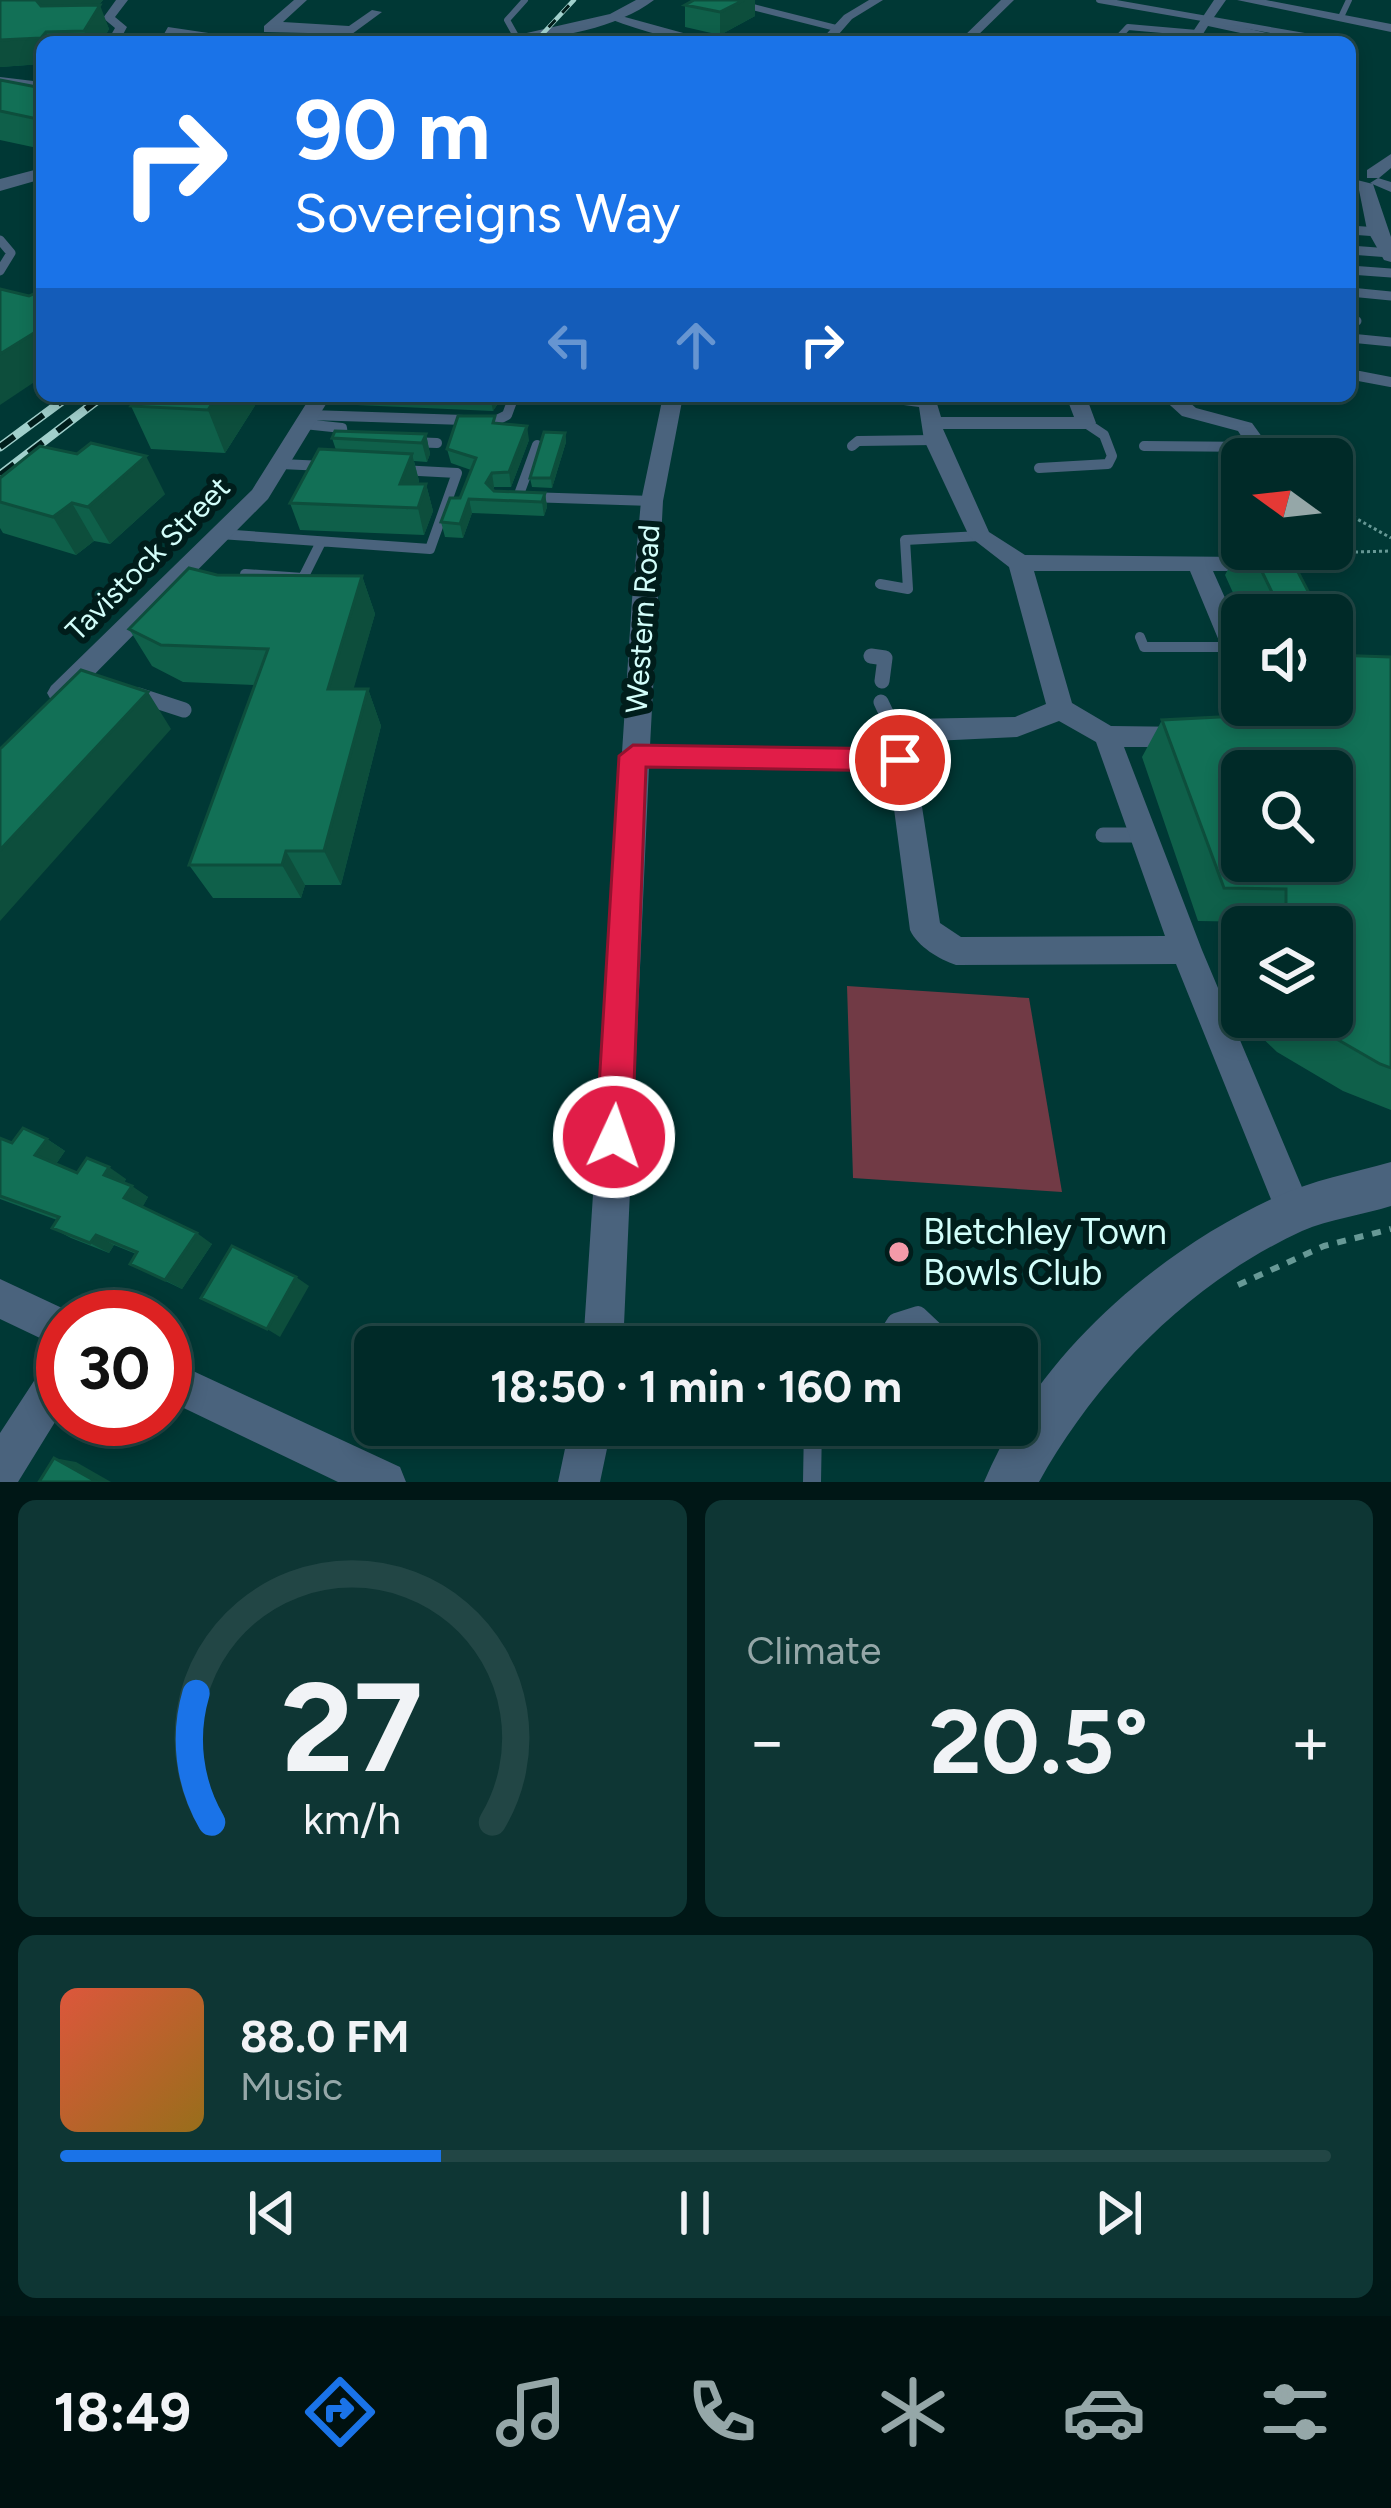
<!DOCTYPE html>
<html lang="en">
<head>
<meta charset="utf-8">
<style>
  body { margin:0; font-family:Figtree,sans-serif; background:#0e3634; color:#f1f3f6; height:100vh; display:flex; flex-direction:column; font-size:45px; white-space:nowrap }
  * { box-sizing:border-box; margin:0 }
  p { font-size:39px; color:#95a7a8 }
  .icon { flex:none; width:66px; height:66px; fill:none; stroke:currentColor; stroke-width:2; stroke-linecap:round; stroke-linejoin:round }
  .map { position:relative; height:1482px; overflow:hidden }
  .details { display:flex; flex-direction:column; gap:18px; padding:18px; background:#001716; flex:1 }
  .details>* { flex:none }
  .guide { position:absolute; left:36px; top:36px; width:1320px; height:366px; border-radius:18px; box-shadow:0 6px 18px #0003,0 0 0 3px #224645; background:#1a73e8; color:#fff; overflow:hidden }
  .needle { width:78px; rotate:285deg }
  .tools { position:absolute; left:1221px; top:438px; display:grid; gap:24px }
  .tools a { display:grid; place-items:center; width:132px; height:132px; border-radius:18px; background:#002a28; box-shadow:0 6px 18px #0003,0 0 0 3px #224645; font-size:60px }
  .speed { position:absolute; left:36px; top:1290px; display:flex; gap:24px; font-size:60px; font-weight:700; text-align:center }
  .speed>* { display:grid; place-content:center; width:156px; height:156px; border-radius:50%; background:#002a28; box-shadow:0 6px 18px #0003,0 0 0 3px #224645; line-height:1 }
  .speed .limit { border:18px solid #d22; background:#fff; color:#111 }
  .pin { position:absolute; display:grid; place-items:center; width:102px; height:102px; color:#fff; margin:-51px; border:6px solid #fff; border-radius:50%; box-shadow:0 3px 12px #0007 }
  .me { position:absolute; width:132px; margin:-66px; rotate:3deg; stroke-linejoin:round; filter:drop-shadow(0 0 9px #0008) }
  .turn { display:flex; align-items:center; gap:42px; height:252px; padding:0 60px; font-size:54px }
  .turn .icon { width:156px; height:156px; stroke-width:2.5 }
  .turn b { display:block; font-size:84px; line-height:102px }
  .lanes { display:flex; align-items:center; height:114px; padding:0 60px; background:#0003; justify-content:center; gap:60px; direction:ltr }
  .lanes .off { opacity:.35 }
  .big { font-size:90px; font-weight:700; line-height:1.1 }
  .details .widget { flex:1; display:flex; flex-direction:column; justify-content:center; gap:18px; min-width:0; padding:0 42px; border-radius:18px; background:#0e3634 }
  .details .dial { align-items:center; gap:0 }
  .dial svg { height:312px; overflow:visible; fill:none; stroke:#224645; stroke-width:7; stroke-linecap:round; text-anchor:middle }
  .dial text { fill:#f1f3f6; stroke:none }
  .song { display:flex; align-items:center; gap:36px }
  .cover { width:144px; height:144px; border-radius:18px; background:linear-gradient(135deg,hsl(10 70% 55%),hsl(40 70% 35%)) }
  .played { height:12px; border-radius:6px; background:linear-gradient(90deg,#1a73e8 30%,#224645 30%) }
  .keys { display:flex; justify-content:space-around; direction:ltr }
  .heat { display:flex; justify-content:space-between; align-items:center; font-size:66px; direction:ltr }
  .details .tiles { flex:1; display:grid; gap:18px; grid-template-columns:1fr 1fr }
  .widget:last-child { grid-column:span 2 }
  .trip { position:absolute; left:354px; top:1326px; width:684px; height:120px; border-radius:18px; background:#002a28; box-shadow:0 6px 18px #0003,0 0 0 3px #224645; font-weight:700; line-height:120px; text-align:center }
  .tab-bar { display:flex; height:192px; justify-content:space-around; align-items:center; background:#001110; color:#95a7a8 }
  .tab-bar .icon { width:84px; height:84px }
  .tab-bar .on { color:#1a73e8 }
  .tab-bar b { font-size:54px; color:#f1f3f6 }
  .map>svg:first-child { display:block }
</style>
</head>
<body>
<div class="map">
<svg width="1391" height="1482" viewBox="0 0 1391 1482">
  <rect width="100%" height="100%" fill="#003835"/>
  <path fill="#713a45" d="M847,986L1029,998L1062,1192L853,1178Z"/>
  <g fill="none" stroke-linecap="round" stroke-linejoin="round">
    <path stroke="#679996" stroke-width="3" stroke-dasharray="3 3" stroke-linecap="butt" d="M1332,505L1391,538
      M1355,552L1391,551"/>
    <path stroke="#679996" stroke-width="6" stroke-dasharray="9 9" stroke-linecap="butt" d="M1238,1285L1324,1246L1391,1229"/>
    <path stroke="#4a637d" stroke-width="6" d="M1099,0L1316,38
      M737,3L836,28
      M1341,17L1349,0
      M516,36L507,20L525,0
      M1114,42L1128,27L1197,33"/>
    <path stroke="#4a637d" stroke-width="9" d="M1350,230L1378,232
      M0,240L11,253L0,271
      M1350,250L1390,253
      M1350,270L1391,273
      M1350,292L1391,296
      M1350,321H1357
      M1350,338L1391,342"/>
    <path stroke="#4a637d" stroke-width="10" d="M1359,376L1391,382
      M310,415L495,421L507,415L514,396
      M304,424L342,428L343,436L352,438
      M410,442L437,443
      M852,446L858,441L934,440
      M1144,446L1260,447
      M281,464L324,466
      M1039,468L1108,464L1112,456L1104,435L1086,423
      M518,497L537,445
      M527,497L652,501
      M220,534L430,549L457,473L400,470
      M245,574L303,578L321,542
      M880,584L908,589L905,540L980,536
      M1140,637L1144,647H1234"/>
    <path stroke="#4a637d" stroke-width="15" d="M871,656L885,658L882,681
      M138,695L184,710
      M881,702L898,738
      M1103,835H1141"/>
    <path stroke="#4a637d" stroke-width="18" d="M880,1347L896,1322L918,1315L952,1347
      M812,1482L813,1425"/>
    <path fill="#4a637d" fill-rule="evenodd" d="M116,0H128L115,17L127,27L119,42H107L115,28L103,18Z
      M294,0H307L283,22L349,26L372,10L382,12L352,34L264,32V26Z
      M869,0H883L852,19L832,42H819L844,15Z
      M1001,0H1014L971,42H958Z
      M1214,0H1226L1212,20L1305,42H1282L1208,26L1198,42H1186Z
      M614,14L716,42C679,42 644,32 610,19Z
      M168,27L242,38L248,42L164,34Z
      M0,77L42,82V90L0,85Z
      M1378,178L1391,182V192L1370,183Z
      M311,396H331L268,499L69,700H51L47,693L51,686L252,490Z
      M663,396H683L663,501L650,746L886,749L888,731L909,719L1015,717L1046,704L1009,567L969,536L924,440L919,407L896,404V396L935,397L941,417H1074L1066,396H1086L1096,423L1086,429H943L989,532L1025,555L1343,558L1347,563L1335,571H1213L1242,636V674L1229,665L1190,571H1034L1072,703L1111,726L1190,727L1200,730L1203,737L1200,744L1190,747H1124L1202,950L1312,1211L1307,1224L1294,1229L1281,1224L1176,964L956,965C939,959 918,947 910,930L889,771L649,767L623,1347H583L632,600L641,501ZM1059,721L1096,742L1165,936L961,937L940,923L912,742L1017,737Z
      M1160,396H1182L1196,408L1252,423L1278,459H1256L1238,431L1182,416Z
      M0,1279L77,1315L63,1317V1349L0,1319Z
      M63,1352V1409L18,1482H0V1433L49,1358Z
      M165,1358L400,1467L406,1482H338L165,1399Z
      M570,1425H612L600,1482H558Z"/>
    <path fill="#4a637d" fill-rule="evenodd" d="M636,0H654C612,32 538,42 487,42L610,14Z
      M1237,0H1266L1391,24V32Z
      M1391,154V168L1379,178H1367V170Z
      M42,168V179L0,191V179Z
      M1357,180L1373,184L1391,237V262L1384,260L1367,230Z
      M1391,1162V1206C1362,1215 1330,1219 1302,1231C1191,1282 1098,1376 1039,1482H984C1035,1359 1153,1253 1276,1197C1313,1180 1352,1173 1391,1162Z"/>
    <defs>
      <path id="rail-far1" d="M535,42L574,0"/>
      <path id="rail" d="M0,447L69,396
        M0,475L103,396"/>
    </defs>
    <use href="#rail-far1" stroke="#a1d0cc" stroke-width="4.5"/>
    <use href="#rail" stroke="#a1d0cc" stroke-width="9"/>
    <use href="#rail-far1" stroke="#001d1b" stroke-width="3" stroke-dasharray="10" stroke-linecap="butt"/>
    <use href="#rail" stroke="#001d1b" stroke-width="6" stroke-dasharray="18" stroke-linecap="butt"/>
  </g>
  <path fill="#0f604a" d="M0,0H103L99,5L109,29L102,42H42V64L0,67Z
    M685,5L755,16L720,35L685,27Z
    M0,80L42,88V149L0,140Z
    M261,396L225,453L151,449L131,406Z
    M354,396H503L493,411L356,405Z
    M497,424L529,440L511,487H494L493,490L545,493L547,507L544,516L472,513L463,538L445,537L441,522L460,498L471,470L451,463L447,449Z
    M565,433L566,442L552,488L532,487L530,478Z
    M426,434L430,454L427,462L414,461L419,481L418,484H426L433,511L424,535L300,530L290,503L336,450L332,438Z
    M0,478L165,494L110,544L94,541L76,555L3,533L0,528Z
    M1242,543V549H1286L1320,614L1319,615H1243L1225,575Z
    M217,575L362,576L375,614L353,689H368L381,726L341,885H305L301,898H213L189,865L254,685L183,682L152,666L129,629Z
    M1333,656L1391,657V1110L1343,1091L1277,1052L1256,1032V1017H1332V927H1257V922L1198,921L1142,757L1162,720L1278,714L1273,705H1332Z
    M0,1138L12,1143L47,1139L65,1151L56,1164L77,1173L126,1179L124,1183L148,1197L142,1207L212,1244L182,1289L130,1264L136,1254L114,1245L109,1253L71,1238L52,1228L57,1220L0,1199Z"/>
  <path fill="#0d4e3c" d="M33,0H103L93,12L41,19Z
    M744,0H755V16L720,35V12Z
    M100,5L109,29L102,42H89L84,31Z
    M46,32L50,42H42V64L0,67V40Z
    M42,328V377L0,405V354Z
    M217,396H261L225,453L208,410Z
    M490,396H503L493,411Z
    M527,426L529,440L511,487L509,472Z
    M565,433L566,442L552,488L551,478Z
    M426,434L430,454L427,462L422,443Z
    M412,454L419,481L407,510L400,484Z
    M146,456L165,494L110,544L88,507Z
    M492,473L494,487L488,497L486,483Z
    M426,484L433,511L424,535L418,508Z
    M545,493L547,507L544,516L542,502Z
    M469,499L472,513L463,538L460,524Z
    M72,503L94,541L76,555L53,517Z
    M362,576L375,614L343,726L328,689Z
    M368,689L381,726L341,885L324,851Z
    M148,692L171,729L0,921V850Z
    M286,851L305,885L301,898L282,865Z
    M47,1139L65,1151L54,1167L35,1155Z
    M109,1167L126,1179L121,1187L104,1175Z
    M132,1186L148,1197L141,1210L124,1198Z
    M197,1233L212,1244L182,1289L165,1280Z
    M96,1235L114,1245L109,1253L90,1243Z
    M296,1277L309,1286L280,1337L267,1329Z
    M54,1458L76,1462L111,1482H97Z"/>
  <path fill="#127056" stroke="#0d4e3c" stroke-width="3" fill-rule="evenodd" d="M0,0H36L41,6L100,5L84,31L46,32L41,38L0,40Z
    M694,0H744L720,12L685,5Z
    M0,80L42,88V120L0,111Z
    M0,289L29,296L42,290V328L0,354Z
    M138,396H217L208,410L131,406Z
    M458,416H495L493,423L527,426L509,472L492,473L486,483L494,491L545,493L542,502L469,499L460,524L441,522L450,498H460L476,458L447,449Z
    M335,431L426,434L422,443L332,438Z
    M544,432L565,433L551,478H530Z
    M91,443L146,456L88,507L72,503L53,517L0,502V478L40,446L77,454Z
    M319,449L412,454L400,484H426L418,508L290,503Z
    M1251,549H1286L1320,614L1283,615Z
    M189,568L217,575L362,576L328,689H368L324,851H286L282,865H189L268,649L161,645L129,629Z
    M1332,655L1391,657V1068L1380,1064L1309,1023L1303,1017H1332V927H1286V889L1224,888L1162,720L1317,712V705H1332ZM1242,771H1332V861H1242Z
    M81,670L148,692L0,850V749Z
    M23,1128L47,1139L35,1155L77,1173L87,1158L109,1167L104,1175L132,1186L124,1198L197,1233L165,1280L130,1264L137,1252L96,1235L90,1243L52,1228L59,1217L0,1196V1138L12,1143Z
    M232,1246L296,1277L267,1329L201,1298Z
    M54,1458L97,1482H39Z"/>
  <path fill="#e11d48" stroke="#92132f" stroke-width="3" d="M633,745L900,749L914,760L900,771L646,767L632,1137L627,1150L614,1155L601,1150L596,1137L619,756Z"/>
  <circle fill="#f39aa9" stroke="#001d1b" stroke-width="4.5" cx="899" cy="1252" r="12"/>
  <g text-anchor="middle" stroke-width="12" stroke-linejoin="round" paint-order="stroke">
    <g font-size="30" fill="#d2fefa" stroke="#001d1b">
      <text transform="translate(148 559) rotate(-45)" y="10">Tavistock Street</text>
      <text transform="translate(643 619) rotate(-86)" y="10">Western Road</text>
    </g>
    <g font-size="36" fill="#d2fefa" stroke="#001d1b" text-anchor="start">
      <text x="923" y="1244">Bletchley Town<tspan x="923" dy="41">Bowls Club</tspan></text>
    </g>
  </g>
</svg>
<div class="tools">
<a><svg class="needle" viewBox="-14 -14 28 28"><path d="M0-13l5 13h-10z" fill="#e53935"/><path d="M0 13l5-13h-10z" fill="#95a7a8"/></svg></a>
<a><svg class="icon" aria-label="sound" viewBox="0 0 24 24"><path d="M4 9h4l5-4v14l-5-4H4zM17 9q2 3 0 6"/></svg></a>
<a><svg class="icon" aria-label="search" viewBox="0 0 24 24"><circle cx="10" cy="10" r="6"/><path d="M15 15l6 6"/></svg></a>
<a><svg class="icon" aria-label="layers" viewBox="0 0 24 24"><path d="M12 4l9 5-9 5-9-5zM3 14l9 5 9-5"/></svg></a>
</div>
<div class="speed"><div class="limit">30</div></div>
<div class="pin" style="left:900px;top:760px;background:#d93025"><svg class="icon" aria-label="arrive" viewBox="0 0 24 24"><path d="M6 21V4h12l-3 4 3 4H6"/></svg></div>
<svg class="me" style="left:614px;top:1137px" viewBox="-20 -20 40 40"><circle r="17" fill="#e11d48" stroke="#fff" stroke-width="3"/><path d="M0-11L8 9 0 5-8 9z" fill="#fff"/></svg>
<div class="trip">18:50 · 1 min · 160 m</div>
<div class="guide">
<div class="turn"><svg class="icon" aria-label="right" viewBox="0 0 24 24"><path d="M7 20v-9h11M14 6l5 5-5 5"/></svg><div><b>90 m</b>Sovereigns Way</div></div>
<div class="lanes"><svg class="icon off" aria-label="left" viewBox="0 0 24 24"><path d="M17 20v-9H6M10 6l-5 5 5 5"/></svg><svg class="icon off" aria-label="ahead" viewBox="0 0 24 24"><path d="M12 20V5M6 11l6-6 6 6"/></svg><svg class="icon" aria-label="right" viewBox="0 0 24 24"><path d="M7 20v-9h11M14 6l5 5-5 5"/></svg></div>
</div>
</div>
<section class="details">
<div class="tiles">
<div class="widget dial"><svg viewBox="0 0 100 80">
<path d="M14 69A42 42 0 1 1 86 69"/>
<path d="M14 69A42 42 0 0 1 10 36" stroke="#1a73e8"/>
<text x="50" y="56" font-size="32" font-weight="700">27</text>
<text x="50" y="72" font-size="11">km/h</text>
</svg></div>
<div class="widget"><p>Climate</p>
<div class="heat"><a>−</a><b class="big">20.5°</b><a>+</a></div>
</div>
<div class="widget">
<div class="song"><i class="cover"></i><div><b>88.0 FM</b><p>Music</p></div></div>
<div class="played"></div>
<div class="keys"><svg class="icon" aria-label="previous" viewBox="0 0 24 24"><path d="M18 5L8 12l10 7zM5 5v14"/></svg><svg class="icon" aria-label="pause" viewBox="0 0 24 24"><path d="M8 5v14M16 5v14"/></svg><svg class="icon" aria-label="next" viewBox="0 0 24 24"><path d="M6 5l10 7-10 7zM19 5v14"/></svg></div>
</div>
</div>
</section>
<nav class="tab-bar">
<b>18:49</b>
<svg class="icon on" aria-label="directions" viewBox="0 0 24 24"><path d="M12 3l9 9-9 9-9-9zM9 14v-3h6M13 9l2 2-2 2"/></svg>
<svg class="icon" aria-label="music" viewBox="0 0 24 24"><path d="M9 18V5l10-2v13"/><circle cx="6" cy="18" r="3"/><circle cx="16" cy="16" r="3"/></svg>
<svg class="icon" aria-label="phone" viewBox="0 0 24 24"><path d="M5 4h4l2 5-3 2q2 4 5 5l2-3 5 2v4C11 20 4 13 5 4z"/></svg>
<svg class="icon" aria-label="climate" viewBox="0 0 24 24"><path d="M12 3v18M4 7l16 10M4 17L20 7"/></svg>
<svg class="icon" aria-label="car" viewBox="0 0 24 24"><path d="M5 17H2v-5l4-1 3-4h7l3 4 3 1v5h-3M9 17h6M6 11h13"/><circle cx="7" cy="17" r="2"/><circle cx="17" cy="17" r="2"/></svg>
<svg class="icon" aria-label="filters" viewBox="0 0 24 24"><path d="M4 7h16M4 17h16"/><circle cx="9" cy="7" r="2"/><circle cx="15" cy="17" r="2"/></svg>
</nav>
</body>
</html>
